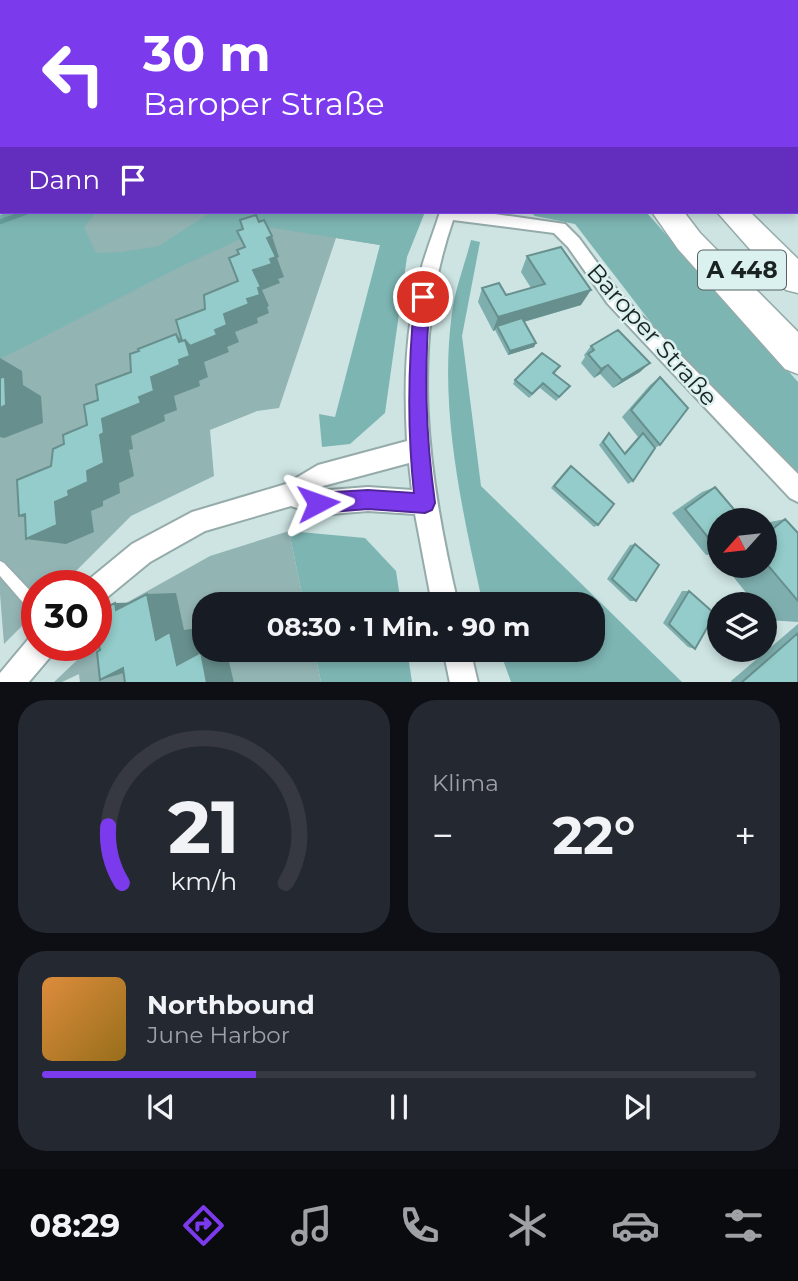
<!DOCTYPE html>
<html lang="de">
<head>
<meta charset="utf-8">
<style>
  body { margin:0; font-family:Montserrat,sans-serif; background:#242831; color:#f1f3f6; height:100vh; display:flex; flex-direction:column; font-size:26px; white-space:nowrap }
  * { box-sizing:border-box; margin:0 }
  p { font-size:23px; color:#9ea1a6 }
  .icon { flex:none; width:38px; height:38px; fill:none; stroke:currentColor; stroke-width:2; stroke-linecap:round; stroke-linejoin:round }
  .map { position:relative; height:682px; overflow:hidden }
  .sheet { display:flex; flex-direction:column; gap:18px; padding:18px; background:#0d0f14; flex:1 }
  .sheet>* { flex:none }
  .hud { position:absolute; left:0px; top:0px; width:798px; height:214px; box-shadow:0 4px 10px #0003; background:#7c3aed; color:#fff; overflow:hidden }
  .needle { width:46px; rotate:243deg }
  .fabs { position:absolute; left:707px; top:508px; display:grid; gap:14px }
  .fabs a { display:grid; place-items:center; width:70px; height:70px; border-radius:50%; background:#171b24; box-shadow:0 4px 10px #0003; font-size:35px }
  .speed { position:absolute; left:21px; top:570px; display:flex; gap:14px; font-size:35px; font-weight:700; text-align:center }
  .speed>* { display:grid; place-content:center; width:91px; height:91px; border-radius:50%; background:#171b24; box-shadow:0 4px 10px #0003; line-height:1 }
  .speed .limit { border:10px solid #d22; background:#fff; color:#111 }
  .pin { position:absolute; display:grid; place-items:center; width:60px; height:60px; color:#fff; margin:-30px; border:4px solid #fff; border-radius:50%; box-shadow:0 2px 7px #0007 }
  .me { position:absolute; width:77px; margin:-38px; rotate:86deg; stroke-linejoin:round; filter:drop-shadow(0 0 5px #0008) }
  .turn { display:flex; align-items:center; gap:24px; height:147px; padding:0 28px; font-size:32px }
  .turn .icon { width:91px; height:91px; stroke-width:2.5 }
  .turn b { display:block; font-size:49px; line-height:60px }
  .then { display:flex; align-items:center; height:66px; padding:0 28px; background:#0003; gap:14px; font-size:26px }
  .big { font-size:52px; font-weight:700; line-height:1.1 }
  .sheet .card { flex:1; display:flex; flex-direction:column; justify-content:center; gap:10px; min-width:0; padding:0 24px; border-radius:28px; background:#242831 }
  .sheet .dial { align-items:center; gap:0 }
  .dial svg { height:182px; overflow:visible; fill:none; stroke:#363941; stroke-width:7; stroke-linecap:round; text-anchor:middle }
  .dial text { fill:#f1f3f6; stroke:none }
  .song { display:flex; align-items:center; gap:21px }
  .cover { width:84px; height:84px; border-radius:10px; background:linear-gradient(135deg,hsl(30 70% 55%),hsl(40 70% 35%)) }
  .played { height:7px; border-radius:4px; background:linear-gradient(90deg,#7c3aed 30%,#363941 30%) }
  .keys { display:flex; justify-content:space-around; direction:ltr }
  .heat { display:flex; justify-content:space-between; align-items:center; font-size:38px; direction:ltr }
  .sheet .tiles { flex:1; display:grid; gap:18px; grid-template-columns:1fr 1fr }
  .card:last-child { grid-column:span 2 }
  .trip { position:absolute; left:192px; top:592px; width:413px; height:70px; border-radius:28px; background:#171b24; box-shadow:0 4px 10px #0003; font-weight:700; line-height:70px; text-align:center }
  .tab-bar { display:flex; height:112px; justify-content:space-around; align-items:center; background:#090b0e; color:#9ea1a6 }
  .tab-bar .icon { width:49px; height:49px }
  .tab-bar .current { color:#7c3aed }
  .tab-bar b { font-size:32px; color:#f1f3f6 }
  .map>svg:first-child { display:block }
</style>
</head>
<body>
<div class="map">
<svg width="798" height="683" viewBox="0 0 798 683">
  <rect width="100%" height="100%" fill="#cde4e3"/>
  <path fill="#92b4b3" d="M8,212H425L380,245L336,238L279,408L257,411L210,430L214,476L131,516L61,586H37V611L4,644L0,594V215Z
    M289,531L304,604H205V649H314L321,682L80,683L79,674L62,682L53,683L92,646H96V640L126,603L210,556Z"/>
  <path fill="#7db5b3" d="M8,212H97L84,227L96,253L122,252L159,246L211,212H425L407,257L385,413L350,444L322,447L319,414L335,417L380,245L267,227L184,265L0,359V215Z
    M530,212H646L798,382V476L662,337L575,224L535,216Z
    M471,240L480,242L462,336L481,486L682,682H511L499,649H593V604H484L481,596C461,505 439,407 452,313C455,289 465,264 471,240Z
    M289,531L365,538L396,571L401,604H304Z
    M314,649H407L412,682H321Z"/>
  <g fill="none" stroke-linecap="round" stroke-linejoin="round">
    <path stroke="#679f9d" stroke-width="5" d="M0,222L27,212"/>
    <defs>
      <path id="service" d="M0,561L4,563L37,598V614L32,613L0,576Z"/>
      <path id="minor" d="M217,0H230L231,2H218Z
        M449,0H459L460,2H450Z
        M549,0H566L548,2Z
        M715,0H727L728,2H716Z
        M796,93L798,94V102L796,101Z
        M0,129H2L0,138Z
        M440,212H481L565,224L579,238L620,294L798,474V502L790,498L608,304L568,247L554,233L453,220C409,347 428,476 458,604H432L415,514L368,511L318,515L291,506L205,531L150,562L105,599L96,603V586H85L87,581L132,544L192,512L286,484L318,465L407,441C404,385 405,329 420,274C425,253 434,232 440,212ZM409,463L412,490L368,487L316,491L323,486Z
        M37,634V646H54L51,656L28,683H0V673L31,636Z
        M443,649H470L478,683H450Z"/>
      <path id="motorway" d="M493,0H513L514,2H494Z
        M530,0H550L551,2H531Z
        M652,212H684L700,233L798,332V374L785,369L678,249Z
        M717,212H750L798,259V293L786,290Z"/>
    </defs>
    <use href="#service" stroke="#95abaa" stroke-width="3"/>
    <use href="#minor" stroke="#95abaa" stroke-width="4"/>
    <use href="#motorway" stroke="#95abaa" stroke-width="3"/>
    <use href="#service" fill="#fff" fill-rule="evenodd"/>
    <use href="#minor" fill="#fff" fill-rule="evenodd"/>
    <use href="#motorway" fill="#fff" fill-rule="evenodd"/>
  </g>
  <path fill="#7eafae" d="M615,0H679L670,2H616Z
    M751,0H798V27H796V2H750Z
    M796,44L798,45V86L796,85Z
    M527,256L581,305L524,322L536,343L534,347L508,355L495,330L493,331L478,302L482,288L506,295L531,288L521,272Z
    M591,346L640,372L613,388L600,374L594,378L581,363L585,357L584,355Z
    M557,371L554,374L570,386L556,401L540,388L529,398L513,384L515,380Z
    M660,377V445L655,448L633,481L628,484L599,445L605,437L609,433L624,453L638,437L622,417L650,385Z
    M571,466L598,525L594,527L551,488L567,469Z
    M715,487L719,520V559L715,554L706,555L672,513L702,492Z
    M785,519L798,533V622L768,620L765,615V604H755L724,565H765V523Z
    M635,544L636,601H630L607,579L630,545Z
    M682,591H689L695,649L688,647L663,623Z
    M798,624V683H732L731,681Z"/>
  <path fill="#678f8d" d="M0,0H25L26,2H2V20L0,21Z
    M67,0H111L107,2H68Z
    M132,0H171L166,2H127Z
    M642,0H677L670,2H641Z
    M0,142L2,144V156L0,157Z
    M272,236L279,257L277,258L284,277L278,279L280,283L262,290L269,306L267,307L269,313L257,318L258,323L235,332L239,342L227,347L229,352L204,362L208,377L199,381L200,386L174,396L177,410L164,415L165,421L131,436L133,449L129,450L134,476L119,483L120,493L103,501V506L91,511L94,532L66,544L26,539L57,524L19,516L55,502L68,491L87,471L100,435L102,419L139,397L151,377L179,360V342L176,334L187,346L185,340L215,330L224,314L247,299L253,270L270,259L267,238Z
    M591,290L581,305L499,329L497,326L495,330L493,331L498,317Z
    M536,343L534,347L508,355L510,351Z
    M0,358L22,371L23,385L41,396L43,423L4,438L0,437Z
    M650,363L640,372L613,388L622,380Z
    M608,365L600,374L594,378L601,369Z
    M176,593L184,630L197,628L203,652L211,649H226L234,683H207L177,665L156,640L147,594Z
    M148,602L116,610L115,603Z
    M123,668L137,669L100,680Z"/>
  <path fill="#93ccca" stroke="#678f8d" stroke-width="2" d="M299,0H314L315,1L300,2Z
    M365,0H399V1L365,2Z
    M631,0H647L649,2H632Z
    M785,0H798V5L796,4V2H789Z
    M796,44L798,45V63L796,62Z
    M2,51V77L0,74V52Z
    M796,101H798V110L796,109Z
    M256,215L259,222L264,220L272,236L267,238L276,257L270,259L272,264L253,270L261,287L258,288L260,295L247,299L249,304L224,314L227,325L215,330L217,335L190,346L185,340L182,341L176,320L205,309L204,295L238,281L229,258L239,254L237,250L245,247L237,231L243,229L240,220Z
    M561,247L591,290L498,317L482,288L499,283L506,295L545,284L527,256Z
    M522,318L536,343L510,351L497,326Z
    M618,330L650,363L622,380L608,365L601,369L588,354L594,350L591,346Z
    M176,334L179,342L185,340L190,356L179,360L180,365L151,377L154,391L139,397L141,403L102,419L104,433L100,435L104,463L87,471L88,482L68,491L69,496L55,502L57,525L26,539L25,514L19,516L17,480L51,466L53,449L64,444L63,435L87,425L84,405L98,400L96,385L131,372L130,354L139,351L138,349Z
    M542,353L560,366L553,373L570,386L559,397L543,383L532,394L515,380Z
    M5,376L6,405L0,408V378Z
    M660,377L688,408L660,445L631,410Z
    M609,433L625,454L643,433L655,448L633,481L603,442Z
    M571,466L614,504L598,525L554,486Z
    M715,487L743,520H719V551L685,509Z
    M785,519L798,533V601L765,562V535Z
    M635,544L659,565L636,601L612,579Z
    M689,591L715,614L695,649L669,624Z
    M147,594L156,640L170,632L177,665L201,652L207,683H125L123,668L100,680L97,652L100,650L96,632V612L115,603L116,610Z
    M798,633V683H741Z"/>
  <path fill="#7c3aed" stroke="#51269a" stroke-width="2" d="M423,291L430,297C424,370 425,431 435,503L432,510L425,513L368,509L318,513L311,510L308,503L311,496L318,493L368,490L414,493C407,427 408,363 415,297Z"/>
  <g text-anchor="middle" stroke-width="5" stroke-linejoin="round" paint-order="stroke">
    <rect fill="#daf1f0" stroke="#546160" stroke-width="2" x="698" y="250.5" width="88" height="39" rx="5"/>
    <g font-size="23" font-weight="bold" fill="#1a2322">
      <text x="742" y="278">A 448</text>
    </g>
    <g font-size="24" fill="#1a2322" stroke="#daf1f0">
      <text transform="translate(652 335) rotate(48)" y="8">Baroper Straße</text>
    </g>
  </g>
</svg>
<div class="fabs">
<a><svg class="needle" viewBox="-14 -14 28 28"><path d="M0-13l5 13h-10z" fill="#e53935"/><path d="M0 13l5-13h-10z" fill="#9ea1a6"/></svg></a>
<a><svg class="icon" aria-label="layers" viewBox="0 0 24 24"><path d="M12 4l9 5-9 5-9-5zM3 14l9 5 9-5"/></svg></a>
</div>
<div class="speed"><div class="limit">30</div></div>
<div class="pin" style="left:423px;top:297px;background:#d93025"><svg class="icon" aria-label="arrive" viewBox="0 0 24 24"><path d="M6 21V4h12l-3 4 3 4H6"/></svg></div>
<svg class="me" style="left:318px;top:503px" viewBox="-20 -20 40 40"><path d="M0-17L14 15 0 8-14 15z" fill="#7c3aed" stroke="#fff" stroke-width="4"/></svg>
<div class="trip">08:30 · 1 Min. · 90 m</div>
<div class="hud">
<div class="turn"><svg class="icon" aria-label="left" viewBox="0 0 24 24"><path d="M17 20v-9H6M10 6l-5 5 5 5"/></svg><div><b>30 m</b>Baroper Straße</div></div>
<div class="then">Dann<svg class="icon" aria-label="arrive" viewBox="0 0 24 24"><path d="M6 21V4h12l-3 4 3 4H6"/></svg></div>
</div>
</div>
<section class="sheet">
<div class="tiles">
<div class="card dial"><svg viewBox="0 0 100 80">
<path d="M14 69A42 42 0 1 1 86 69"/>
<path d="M14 69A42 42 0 0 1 8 44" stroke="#7c3aed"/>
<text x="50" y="56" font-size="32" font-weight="700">21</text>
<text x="50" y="72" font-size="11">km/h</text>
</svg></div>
<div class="card"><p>Klima</p>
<div class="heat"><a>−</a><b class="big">22°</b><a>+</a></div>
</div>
<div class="card">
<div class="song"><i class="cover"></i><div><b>Northbound</b><p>June Harbor</p></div></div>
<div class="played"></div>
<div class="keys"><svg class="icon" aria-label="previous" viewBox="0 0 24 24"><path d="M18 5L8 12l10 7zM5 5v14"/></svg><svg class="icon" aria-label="pause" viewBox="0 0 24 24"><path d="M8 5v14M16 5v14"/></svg><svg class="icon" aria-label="next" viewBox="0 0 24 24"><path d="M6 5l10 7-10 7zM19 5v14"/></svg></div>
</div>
</div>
</section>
<nav class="tab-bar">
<b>08:29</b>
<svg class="icon current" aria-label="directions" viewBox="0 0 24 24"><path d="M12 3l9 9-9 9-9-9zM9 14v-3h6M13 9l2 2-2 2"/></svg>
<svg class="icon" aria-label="music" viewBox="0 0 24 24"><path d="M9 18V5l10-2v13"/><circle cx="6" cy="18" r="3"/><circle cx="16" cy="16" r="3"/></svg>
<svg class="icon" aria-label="phone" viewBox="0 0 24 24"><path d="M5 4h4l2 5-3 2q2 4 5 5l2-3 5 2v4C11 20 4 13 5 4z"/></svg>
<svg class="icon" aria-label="climate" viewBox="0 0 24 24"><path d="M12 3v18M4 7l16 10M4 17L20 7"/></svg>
<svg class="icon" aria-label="car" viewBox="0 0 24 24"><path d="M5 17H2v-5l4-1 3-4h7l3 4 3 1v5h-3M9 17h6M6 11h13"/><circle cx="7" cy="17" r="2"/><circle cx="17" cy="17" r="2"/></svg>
<svg class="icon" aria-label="filters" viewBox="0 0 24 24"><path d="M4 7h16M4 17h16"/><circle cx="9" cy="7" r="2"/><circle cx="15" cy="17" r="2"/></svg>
</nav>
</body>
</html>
